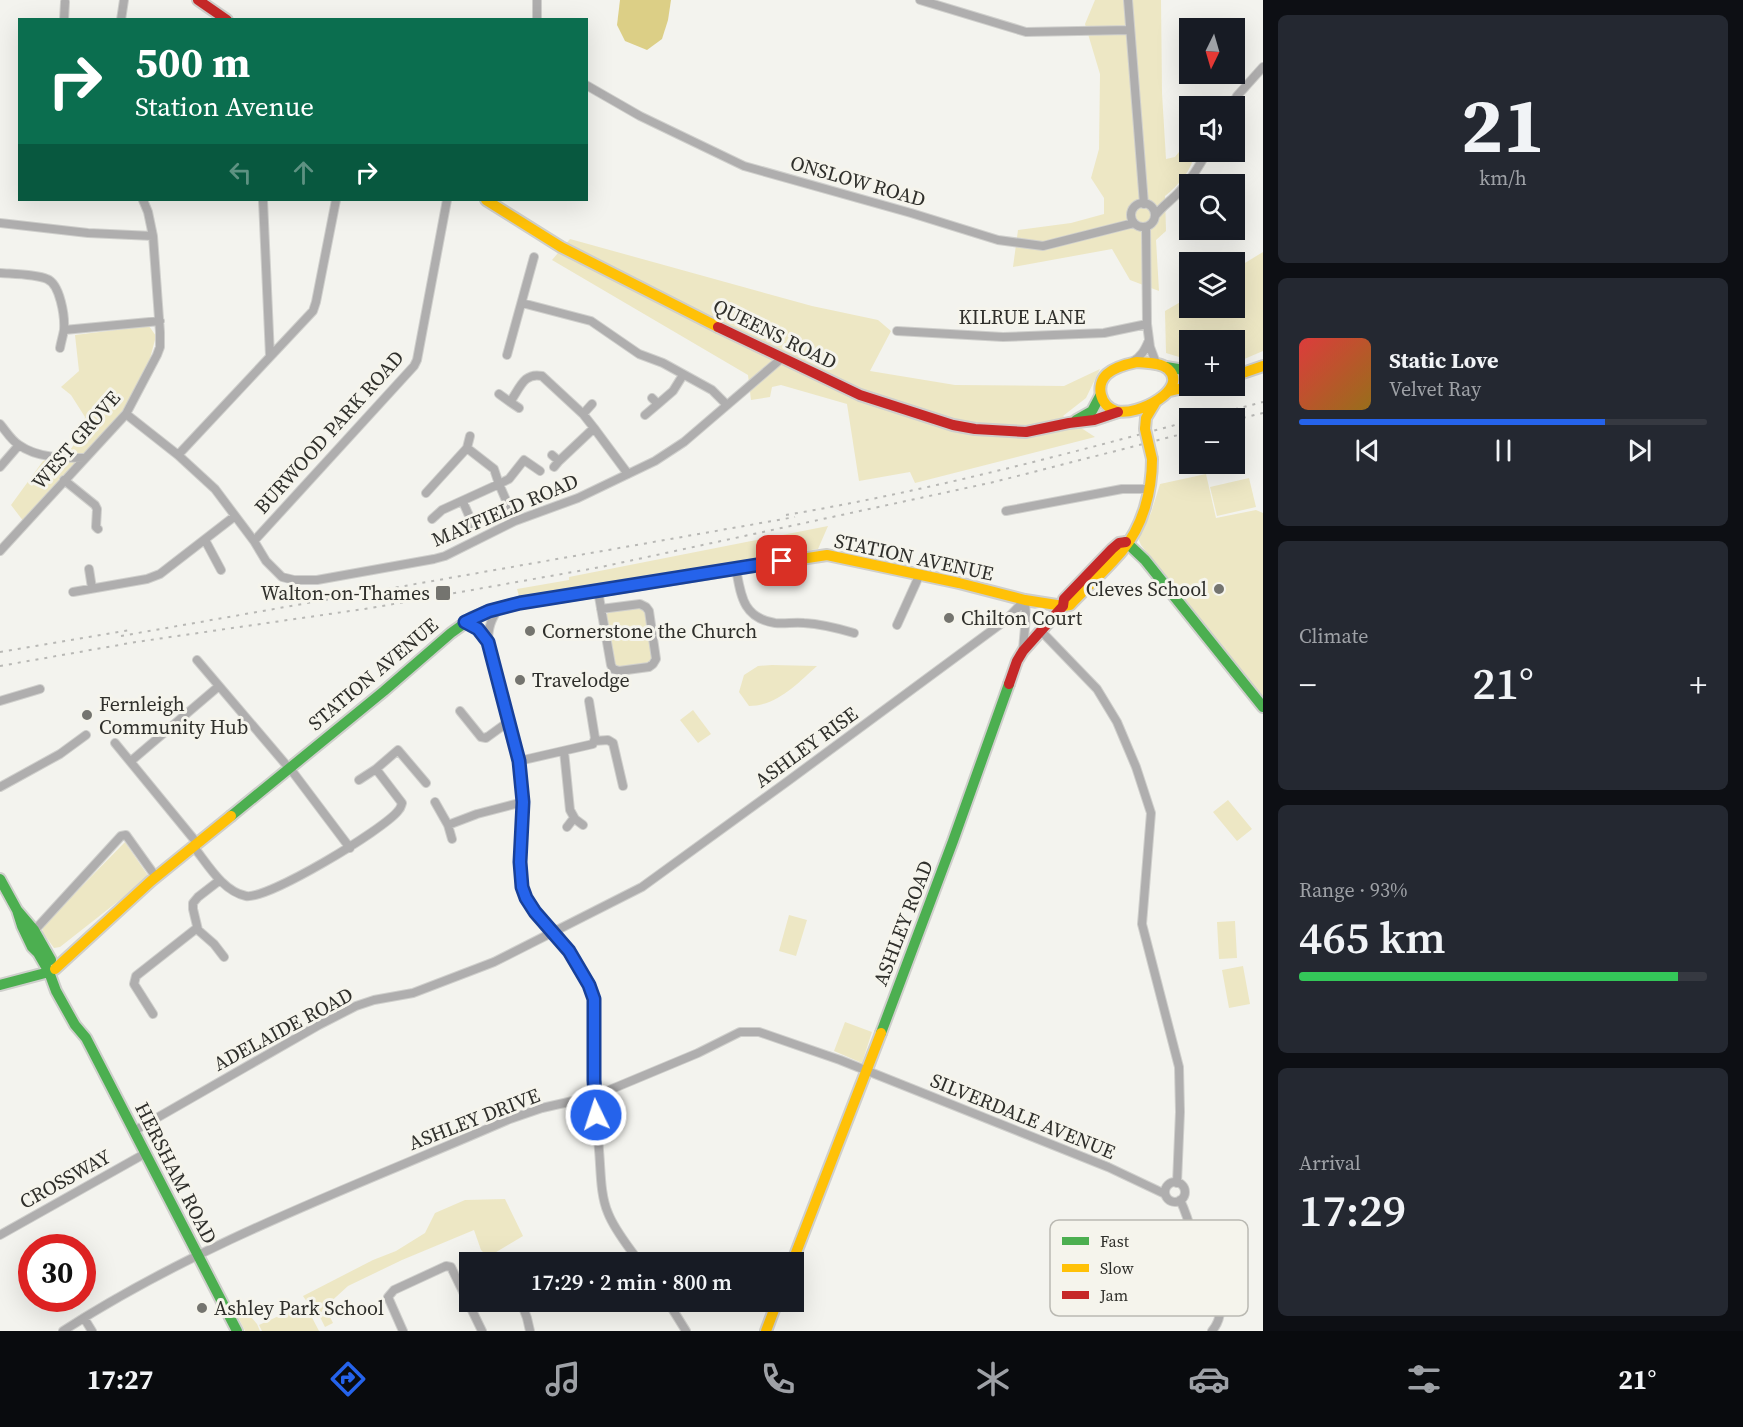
<!DOCTYPE html>
<html lang="en">
<head>
<meta charset="utf-8">
<style>
  body { margin:0; font-family:"Source Serif 4",serif; background:#242831; color:#f1f3f6; height:100vh; display:flex; flex-direction:column; font-size:22px; white-space:nowrap }
  * { box-sizing:border-box; margin:0 }
  p { font-size:20px; color:#9ea1a6 }
  .icon { flex:none; width:33px; height:33px; fill:none; stroke:currentColor; stroke-width:2; stroke-linecap:round; stroke-linejoin:round }
  .map { position:relative; flex:1; overflow:hidden }
  .side { display:flex; flex-direction:column; gap:15px; padding:15px; background:#0d0f14; width:480px }
  .side>* { flex:none }
  .banner { position:absolute; left:18px; top:18px; width:570px; height:183px; border-radius:0px; box-shadow:0 6px 24px #0002; background:#0b6e4f; color:#fff; overflow:hidden }
  .needle { width:39px; rotate:185deg }
  .fabs { position:absolute; left:1179px; top:18px; display:grid; gap:12px }
  .fabs a { display:grid; place-items:center; width:66px; height:66px; border-radius:0px; background:#171b24; box-shadow:0 6px 24px #0002; font-size:30px }
  .speed { position:absolute; left:18px; top:1234px; display:flex; gap:12px; font-size:30px; font-weight:700; text-align:center }
  .speed>* { display:grid; place-content:center; width:78px; height:78px; border-radius:50%; background:#171b24; box-shadow:0 6px 24px #0002; line-height:1 }
  .speed .limit { border:9px solid #d22; background:#fff; color:#111 }
  .pin { position:absolute; display:grid; place-items:center; width:51px; height:51px; color:#fff; margin:-26px; border-radius:12px; box-shadow:0 3px 9px #0006 }
  .me { position:absolute; width:66px; margin:-33px; rotate:356deg; stroke-linejoin:round; filter:drop-shadow(0 0 4px #0008) }
  .turn { display:flex; align-items:center; gap:21px; height:126px; padding:0 18px; font-size:27px }
  .turn .icon { width:78px; height:78px; stroke-width:2.5 }
  .turn b { display:block; font-size:42px; line-height:51px }
  .lanes { display:flex; align-items:center; height:57px; padding:0 18px; background:#0003; justify-content:center; gap:30px; direction:ltr }
  .lanes .off { opacity:.35 }
  .big { font-size:45px; font-weight:600; line-height:1.1 }
  .side .card { flex:1; display:flex; flex-direction:column; justify-content:center; gap:9px; min-width:0; padding:0 21px; border-radius:9px; background:#242831 }
  .side .dial { align-items:center; gap:0 }
  .dial b { font-size:78px; line-height:1 }
  .song { display:flex; align-items:center; gap:18px }
  .cover { width:72px; height:72px; border-radius:9px; background:linear-gradient(135deg,hsl(0 70% 55%),hsl(40 70% 35%)) }
  .played { height:6px; border-radius:3px; background:linear-gradient(90deg,#2563eb 75%,#363941 75%) }
  .keys { display:flex; justify-content:space-around; direction:ltr }
  .heat { display:flex; justify-content:space-between; align-items:center; font-size:33px; direction:ltr }
  .charge { height:9px; border-radius:4px; background:linear-gradient(90deg,#34c759 93%,#363941 0) }
  .trip { position:absolute; left:459px; top:1252px; width:345px; height:60px; border-radius:0px; background:#171b24; box-shadow:0 6px 24px #0002; font-weight:600; line-height:60px; text-align:center }
  .dock { display:flex; height:96px; justify-content:space-around; align-items:center; background:#090b0e; color:#9ea1a6 }
  .dock .icon { width:42px; height:42px }
  .dock .selected { color:#2563eb }
  .dock b { font-size:27px; color:#f1f3f6 }
  main { display:flex; flex:1; min-height:0 }
  .map>svg:first-child { display:block }
</style>
</head>
<body>
<main>
<div class="map">
<svg width="1263" height="1331" viewBox="0 0 1263 1331">
  <rect width="100%" height="100%" fill="#f3f3ee"/>
  <path fill="#ede7c4" d="M1095,0H1161L1162,93L1166,159L1175,157L1186,143L1189,145L1190,152H1195C1192,170 1179,185 1165,196L1166,231L1156,240L1159,291L1130,280L1112,249L1013,267L1018,230L1071,223L1104,214V198L1091,178L1099,149L1100,74L1085,24Z
    M570,239L812,306L878,320L891,331L870,371L955,385L1064,386L1100,369L1086,398L1063,416L1095,437L915,483L910,472L859,481L847,404L781,385L772,387L770,397L751,400L748,375L552,260Z
    M1263,252V351L1235,363L1234,340H1190L1189,360L1166,353L1165,311L1189,297L1190,308H1234L1235,269Z
    M149,326L156,336L148,366L124,409L24,522L11,505L43,461L70,450L78,439L85,417L71,395L61,387L79,371L75,335Z
    M1206,474L1216,518L1256,510L1263,513V703L1141,545L1138,538L1151,513L1160,484Z
    M1249,478L1256,507L1217,516L1210,487Z
    M828,526L818,549L519,596L517,589L569,580V577Z
    M640,606L645,609L653,660L650,664L618,668L614,667L605,622L606,615L609,612Z
    M772,665L817,666C798,683 777,706 749,706L739,692L744,675L758,666Z
    M693,710L711,734L698,743L680,720Z
    M1228,800L1252,829L1237,841L1213,812Z
    M125,842L149,877L60,947L54,948L43,933L42,927Z
    M789,915L807,920L796,956L779,951Z
    M1235,921L1237,958L1219,959L1217,922Z
    M1243,966L1250,1004L1229,1008L1222,970Z
    M845,1022L872,1032L862,1063L834,1051Z
    M505,1199L523,1236L488,1257L481,1250L474,1230L402,1260L348,1286L325,1307L333,1323L325,1327L317,1311L314,1312L303,1296L373,1260L396,1251L425,1233L435,1213L465,1200Z
    M305,1304L319,1331H262L259,1325Z
    M241,1305L257,1324L260,1331H245L234,1309Z"/>
  <path fill="#dccf86" d="M620,0H671L668,20L662,39L647,50L625,41L617,25Z"/>
  <g fill="none" stroke-linecap="round" stroke-linejoin="round">
    <defs>
      <path id="street" d="M537,0V20
        M920,0L1026,32L1130,30
        M1128,0L1144,204
        M64,20L65,2
        M121,20L124,0
        M586,85L640,116L744,166L911,213L998,240L1043,246L1134,223
        M1231,106L1237,96L1263,67
        M263,200L270,356
        M1131 215a12 12 0 1 1 24 0a12 12 0 1 1-24 0Z
        M1155,216C1162,206 1171,201 1179,192C1191,180 1199,166 1207,152
        M0,223L88,233L153,236
        M1146,227L1147,324L1150,347L1156,363
        M0,273C13,274 35,274 47,279C60,284 65,316 64,330C63,336 61,342 60,348
        M522,303L591,321L639,354L663,363L712,390L727,405
        M64,330L160,321
        M897,331L1003,337L1104,333L1147,324
        M507,355L534,257
        M1132,362C1141,357 1145,350 1149,340
        M499,394L510,402
        M658,404L673,391L683,375
        M519,408L510,402C520,388 524,372 542,376L583,414L594,428
        M126,414L178,455L215,489L254,541L266,561L282,577L294,580H317L434,559L445,556L515,521L578,498L655,461L684,442L782,358
        M583,414L592,404
        M645,415L658,404L652,398
        M0,424C6,431 11,440 19,445C37,458 63,458 84,458
        M178,455L313,311L316,302L336,200
        M552,455L559,461L554,467
        M559,461L594,428L628,474
        M0,467L19,445
        M64,480L95,505L97,509L96,527L98,529
        M426,493L467,448L470,436
        M463,502L474,527
        M1006,511L1122,489H1149
        M432,519L442,510L499,484L494,469L467,448
        M515,521L499,484L509,479L524,460L540,471
        M205,540L221,570
        M254,541L414,366L417,360L447,200
        M0,551L126,414L157,355L160,347V332L153,236L148,212L143,200
        M89,569L92,588
        M736,569C741,596 743,618 775,623C785,624 794,622 804,623C821,624 837,628 854,633
        M598,591L611,665L613,669L619,671L649,667L653,664L656,659L649,611L646,607L640,604L601,609
        M73,592L147,579L160,574L235,516
        M499,608C491,619 488,628 488,642L519,761L523,802L520,877C528,921 579,949 593,996C598,1016 594,1047 594,1068C594,1096 597,1123 599,1150C601,1171 600,1194 608,1213C615,1231 629,1247 640,1263
        M465,623L478,629L488,641
        M897,625L920,574
        M1041,631L1097,689L1117,722L1136,767L1151,813L1142,924L1179,1067L1180,1112L1177,1183
        M1023,649L1026,617L1025,600
        M197,660L288,767
        M0,701L40,689
        M460,711L481,737L486,738L508,722
        M594,741L608,740L613,743L623,786
        M115,743L197,843
        M564,751L570,810L575,819L583,825
        M131,761L219,686
        M519,761L593,744L595,738L589,701
        M289,767L350,848
        M359,780L376,769
        M0,787L60,754L86,735
        M435,802L448,825L452,839
        M448,825L477,814L523,802
        M567,827L574,818
        M193,846C207,863 222,891 246,896C267,900 383,830 398,811C401,808 401,806 402,803L376,769L398,750L426,783
        M220,880L198,897L193,903V909L198,930L214,944L224,957
        M33,932L121,836L126,835L156,877
        M153,1014L134,984L136,976L197,928
        M134,1131L319,1025L356,1006L374,1000L413,993L494,962L642,887L788,781L1006,620L1025,600
        M1165 1192a10 10 0 1 1 20 0a10 10 0 1 1-20 0Z
        M1180,1200C1191,1222 1194,1245 1202,1267C1208,1282 1221,1290 1220,1310C1220,1318 1217,1325 1212,1331
        M0,1235L146,1153
        M521,1302L527,1318L530,1331
        M668,1302L686,1331
        M84,1318L92,1331
        M63,1331C202,1241 359,1185 510,1119L542,1108L595,1096L698,1053L740,1032H759L840,1060L1108,1167L1165,1194
        M403,1331L388,1297L394,1290L446,1266L451,1267L482,1331"/>
      <path id="fast" d="M1166,367L1190,371
        M1076,420L1092,411L1100,396
        M1126,542L1145,560L1263,707
        M231,816L384,691L451,633L472,618L489,611L520,603L729,570
        M0,879L17,910L34,930L51,960
        M17,910L22,926L32,947L38,953L49,972L56,991L75,1025L86,1038L237,1331
        M0,985L49,972
        M881,1033L953,841L1009,684"/>
      <path id="slow" d="M486,200L561,247L718,327
        M1137,362C1147,363 1160,362 1168,369C1190,389 1137,417 1116,411C1100,406 1095,385 1107,374C1115,367 1127,364 1137,362Z
        M1234,376L1263,366
        M1170,391L1191,386
        M1145,429L1146,418L1155,403
        M729,570L827,555L959,583L1025,600L1063,606L1070,605C1087,587 1106,570 1122,551C1143,526 1152,491 1152,459
        M55,969L151,881L231,816
        M792,1263L881,1033
        M766,1331L777,1302"/>
      <path id="jam" d="M198,0L227,20
        M718,327L860,395L953,425L975,429L1026,432L1069,423L1094,420L1118,412
        M1009,684L1017,661L1023,651L1063,606L1064,599L1112,549L1119,543L1126,542"/>
    </defs>
    <use href="#street" stroke="#cfcfcc" stroke-width="10"/>
    <use href="#fast" stroke="#cfcfcc" stroke-width="14"/>
    <use href="#slow" stroke="#cfcfcc" stroke-width="14"/>
    <use href="#jam" stroke="#cfcfcc" stroke-width="14"/>
    <use href="#street" stroke="#afaeae" stroke-width="8"/>
    <use href="#fast" stroke="#4caf50" stroke-width="10"/>
    <use href="#slow" stroke="#ffc107" stroke-width="10"/>
    <use href="#jam" stroke="#c62828" stroke-width="10"/>
    <path stroke="#b8b8b5" stroke-width="2" stroke-dasharray="3 6" stroke-linecap="butt" d="M1200,418L1263,402
      M1234,420L1263,413
      M786,515C922,492 1056,457 1190,421
      M121,636L795,517
      M0,652L130,630
      M0,666L136,642L371,608L601,567L994,482L1190,432"/>
    <defs>
      <path id="slow-bridge" d="M1145,429L1152,459"/>
    </defs>
    <use href="#slow-bridge" stroke="#cfcfcc" stroke-width="14" stroke-linecap="butt"/>
    <use href="#slow-bridge" stroke="#ffc107" stroke-width="10"/>
  </g>
  <g fill="none" stroke-linecap="round" stroke-linejoin="round">
    <defs>
      <path id="route" d="M596,1115L594,1080V999L589,985L569,951L535,912L526,898L522,887L520,862L523,802L519,761L488,642L478,629L465,622L489,611L520,603L782,561"/>
    </defs>
    <use href="#route" stroke="#184099" stroke-width="15"/>
    <use href="#route" stroke="#2563eb" stroke-width="10"/>
  </g>
  <g fill="#74746f" stroke="#f5f4ec" stroke-width="2">
    <circle cx="1219" cy="589" r="6"/>
    <rect x="435" y="585" width="16" height="16" rx="3"/>
    <circle cx="949" cy="618" r="6"/>
    <circle cx="530" cy="631" r="6"/>
    <circle cx="520" cy="680" r="6"/>
    <circle cx="87" cy="715" r="6"/>
    <circle cx="202" cy="1308" r="6"/>
  </g>
  <g text-anchor="middle" stroke-width="6" stroke-linejoin="round" paint-order="stroke">
    <g font-size="20" fill="#2f2f2b" stroke="#f5f4ec">
      <text transform="translate(858 181) rotate(16)" y="7">ONSLOW ROAD</text>
      <text x="1022" y="324">KILRUE LANE</text>
      <text transform="translate(775 334) rotate(26)" y="7">QUEENS ROAD</text>
      <text transform="translate(329 432) rotate(-48)" y="7">BURWOOD PARK ROAD</text>
      <text transform="translate(76 440) rotate(-49)" y="7">WEST GROVE</text>
      <text transform="translate(505 510) rotate(-23)" y="7">MAYFIELD ROAD</text>
      <text transform="translate(914 557) rotate(12)" y="7">STATION AVENUE</text>
      <text transform="translate(373 674) rotate(-40)" y="7">STATION AVENUE</text>
      <text transform="translate(806 747) rotate(-36)" y="7">ASHLEY RISE</text>
      <text transform="translate(903 923) rotate(-69)" y="7">ASHLEY ROAD</text>
      <text transform="translate(283 1029) rotate(-28)" y="7">ADELAIDE ROAD</text>
      <text transform="translate(1023 1116) rotate(22)" y="7">SILVERDALE AVENUE</text>
      <text transform="translate(474 1119) rotate(-21)" y="7">ASHLEY DRIVE</text>
      <text transform="translate(176 1173) rotate(63)" y="7">HERSHAM ROAD</text>
      <text transform="translate(65 1179) rotate(-29)" y="7">CROSSWAY</text>
    </g>
    <g font-size="20" fill="#2f2f2b" stroke="#f5f4ec" text-anchor="start">
      <text x="1207" y="596" text-anchor="end">Cleves School</text>
      <text x="430" y="600" text-anchor="end">Walton-on-Thames</text>
      <text x="961" y="625">Chilton Court</text>
      <text x="542" y="638">Cornerstone the Church</text>
      <text x="532" y="687">Travelodge</text>
      <text x="99" y="711">Fernleigh<tspan x="99" dy="23">Community Hub</tspan></text>
      <text x="214" y="1315">Ashley Park School</text>
    </g>
  </g>
  <rect x="1050" y="1220" width="198" height="96" rx="9" fill="#f5f4ec" stroke="#bab9b2" stroke-width="1.5"/>
  <rect x="1062" y="1237" width="27" height="8" fill="#4caf50"/>
  <rect x="1062" y="1264" width="27" height="8" fill="#ffc107"/>
  <rect x="1062" y="1291" width="27" height="8" fill="#c62828"/>
  <g font-size="16" fill="#2f2f2b">
    <text x="1100" y="1247">Fast</text>
    <text x="1100" y="1274">Slow</text>
    <text x="1100" y="1301">Jam</text>
  </g>
</svg>
<div class="fabs">
<a><svg class="needle" viewBox="-14 -14 28 28"><path d="M0-13l5 13h-10z" fill="#e53935"/><path d="M0 13l5-13h-10z" fill="#9ea1a6"/></svg></a>
<a><svg class="icon" aria-label="sound" viewBox="0 0 24 24"><path d="M4 9h4l5-4v14l-5-4H4zM17 9q2 3 0 6"/></svg></a>
<a><svg class="icon" aria-label="search" viewBox="0 0 24 24"><circle cx="10" cy="10" r="6"/><path d="M15 15l6 6"/></svg></a>
<a><svg class="icon" aria-label="layers" viewBox="0 0 24 24"><path d="M12 4l9 5-9 5-9-5zM3 14l9 5 9-5"/></svg></a>
<a>+</a>
<a>−</a>
</div>
<div class="speed"><div class="limit">30</div></div>
<div class="pin" style="left:782px;top:561px;background:#d93025"><svg class="icon" aria-label="arrive" viewBox="0 0 24 24"><path d="M6 21V4h12l-3 4 3 4H6"/></svg></div>
<svg class="me" style="left:596px;top:1115px" viewBox="-20 -20 40 40"><circle r="17" fill="#2563eb" stroke="#fff" stroke-width="3"/><path d="M0-11L8 9 0 5-8 9z" fill="#fff"/></svg>
<div class="trip">17:29 · 2 min · 800 m</div>
<div class="banner">
<div class="turn"><svg class="icon" aria-label="right" viewBox="0 0 24 24"><path d="M7 20v-9h11M14 6l5 5-5 5"/></svg><div><b>500 m</b>Station Avenue</div></div>
<div class="lanes"><svg class="icon off" aria-label="left" viewBox="0 0 24 24"><path d="M17 20v-9H6M10 6l-5 5 5 5"/></svg><svg class="icon off" aria-label="ahead" viewBox="0 0 24 24"><path d="M12 20V5M6 11l6-6 6 6"/></svg><svg class="icon" aria-label="right" viewBox="0 0 24 24"><path d="M7 20v-9h11M14 6l5 5-5 5"/></svg></div>
</div>
</div>
<section class="side">
<div class="card dial"><b>21</b><p>km/h</p></div>
<div class="card">
<div class="song"><i class="cover"></i><div><b>Static Love</b><p>Velvet Ray</p></div></div>
<div class="played"></div>
<div class="keys"><svg class="icon" aria-label="previous" viewBox="0 0 24 24"><path d="M18 5L8 12l10 7zM5 5v14"/></svg><svg class="icon" aria-label="pause" viewBox="0 0 24 24"><path d="M8 5v14M16 5v14"/></svg><svg class="icon" aria-label="next" viewBox="0 0 24 24"><path d="M6 5l10 7-10 7zM19 5v14"/></svg></div>
</div>
<div class="card"><p>Climate</p>
<div class="heat"><a>−</a><b class="big">21°</b><a>+</a></div>
</div>
<div class="card"><p>Range · 93%</p><b class="big">465 km</b><div class="charge"></div></div>
<div class="card"><p>Arrival</p><b class="big">17:29</b></div>
</section>
</main>
<nav class="dock">
<b>17:27</b>
<svg class="icon selected" aria-label="directions" viewBox="0 0 24 24"><path d="M12 3l9 9-9 9-9-9zM9 14v-3h6M13 9l2 2-2 2"/></svg>
<svg class="icon" aria-label="music" viewBox="0 0 24 24"><path d="M9 18V5l10-2v13"/><circle cx="6" cy="18" r="3"/><circle cx="16" cy="16" r="3"/></svg>
<svg class="icon" aria-label="phone" viewBox="0 0 24 24"><path d="M5 4h4l2 5-3 2q2 4 5 5l2-3 5 2v4C11 20 4 13 5 4z"/></svg>
<svg class="icon" aria-label="climate" viewBox="0 0 24 24"><path d="M12 3v18M4 7l16 10M4 17L20 7"/></svg>
<svg class="icon" aria-label="car" viewBox="0 0 24 24"><path d="M5 17H2v-5l4-1 3-4h7l3 4 3 1v5h-3M9 17h6M6 11h13"/><circle cx="7" cy="17" r="2"/><circle cx="17" cy="17" r="2"/></svg>
<svg class="icon" aria-label="filters" viewBox="0 0 24 24"><path d="M4 7h16M4 17h16"/><circle cx="9" cy="7" r="2"/><circle cx="15" cy="17" r="2"/></svg>
<b>21°</b>
</nav>
</body>
</html>
